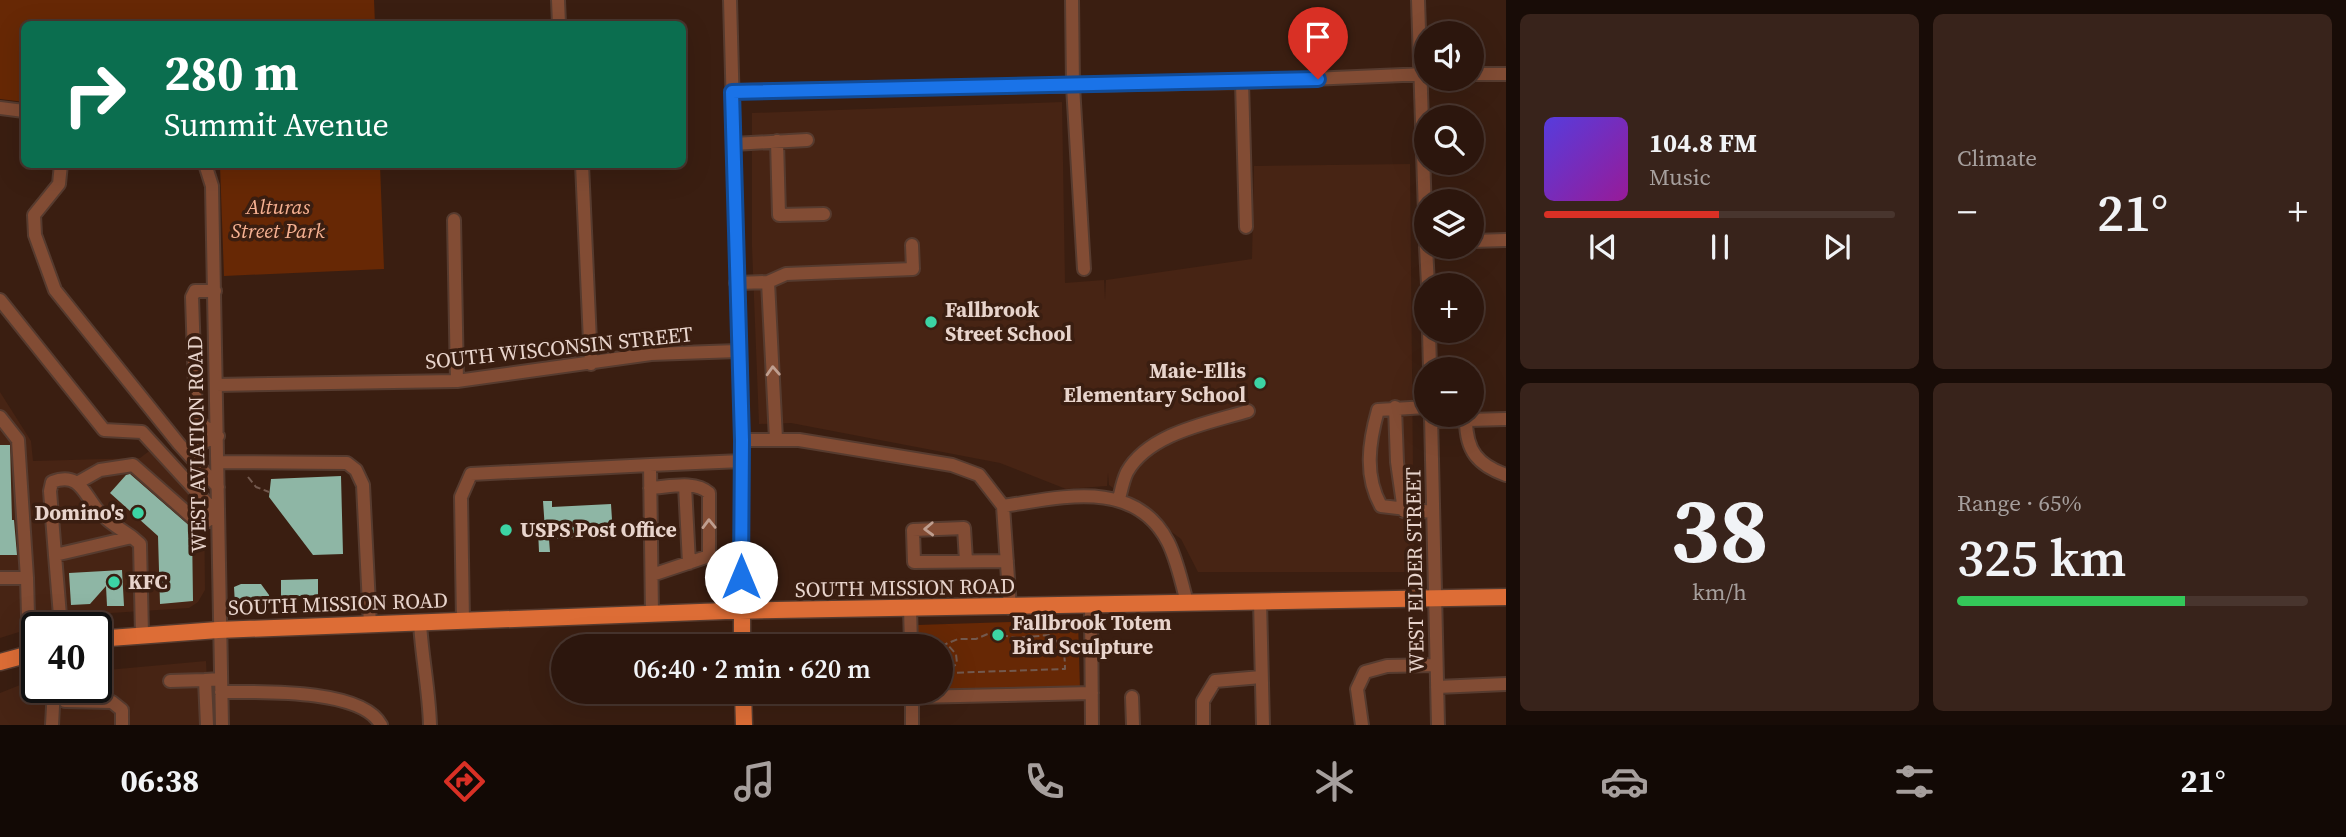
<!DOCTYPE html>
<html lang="en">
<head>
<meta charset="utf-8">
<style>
  body { margin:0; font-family:"Source Serif 4",serif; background:#38231b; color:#f1f3f6; height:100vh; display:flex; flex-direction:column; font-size:26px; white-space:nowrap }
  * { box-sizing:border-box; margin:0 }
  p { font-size:23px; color:#a69f9d }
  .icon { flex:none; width:38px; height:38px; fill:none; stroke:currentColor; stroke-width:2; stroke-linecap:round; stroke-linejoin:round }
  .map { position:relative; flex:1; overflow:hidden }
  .sheet { display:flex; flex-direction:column; gap:14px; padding:14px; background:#180c07; width:840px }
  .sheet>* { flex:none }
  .top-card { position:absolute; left:21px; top:21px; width:665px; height:147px; border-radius:10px; box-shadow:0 7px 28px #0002,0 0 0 2px #48352e; background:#0b6e4f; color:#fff; overflow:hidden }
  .tools { position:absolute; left:1414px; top:21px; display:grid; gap:14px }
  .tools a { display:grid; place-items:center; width:70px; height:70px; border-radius:50%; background:#2c160d; box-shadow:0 7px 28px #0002,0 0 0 2px #48352e; font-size:35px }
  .speed { position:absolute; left:21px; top:612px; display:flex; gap:14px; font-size:35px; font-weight:700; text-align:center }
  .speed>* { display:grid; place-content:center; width:91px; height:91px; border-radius:50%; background:#2c160d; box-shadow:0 7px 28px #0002,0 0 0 2px #48352e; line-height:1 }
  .speed .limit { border:4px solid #111; border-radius:10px; background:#fff; color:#111 }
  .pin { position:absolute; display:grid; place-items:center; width:60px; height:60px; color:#fff; margin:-72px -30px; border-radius:50% 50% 50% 0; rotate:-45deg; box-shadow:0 0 7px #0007 }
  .pin .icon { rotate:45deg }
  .me { position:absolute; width:77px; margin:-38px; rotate:0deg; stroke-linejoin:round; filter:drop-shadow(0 0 5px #0008) }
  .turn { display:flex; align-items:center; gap:24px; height:147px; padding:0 28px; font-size:32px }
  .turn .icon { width:91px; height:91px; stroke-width:2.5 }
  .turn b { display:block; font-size:49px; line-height:60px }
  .big { font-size:52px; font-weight:600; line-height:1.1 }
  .sheet .card { flex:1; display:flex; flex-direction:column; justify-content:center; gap:10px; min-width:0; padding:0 24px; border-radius:10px; background:#38231b }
  .sheet .dial { align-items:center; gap:0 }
  .dial b { font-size:91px; line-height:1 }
  .song { display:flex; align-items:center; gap:21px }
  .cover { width:84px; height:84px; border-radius:10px; background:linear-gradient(135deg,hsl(250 70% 55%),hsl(300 70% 35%)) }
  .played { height:7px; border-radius:4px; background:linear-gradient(90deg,#d93025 50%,#48352e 50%) }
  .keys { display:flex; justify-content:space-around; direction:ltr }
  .heat { display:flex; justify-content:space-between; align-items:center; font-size:38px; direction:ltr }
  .charge { height:10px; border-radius:5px; background:linear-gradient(90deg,#34c759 65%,#48352e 0) }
  .sheet .tiles { flex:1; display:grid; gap:14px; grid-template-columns:repeat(2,1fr) }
  .trip { position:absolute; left:551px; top:634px; width:402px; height:70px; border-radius:35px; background:#2c160d; box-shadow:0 7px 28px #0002,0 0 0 2px #48352e; font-weight:600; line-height:70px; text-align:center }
  .tabs { display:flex; height:112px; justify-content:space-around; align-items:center; background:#120905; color:#a69f9d }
  .tabs .icon { width:49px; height:49px }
  .tabs .on { color:#d93025 }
  .tabs b { font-size:32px; color:#f1f3f6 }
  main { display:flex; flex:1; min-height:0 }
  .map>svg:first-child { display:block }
</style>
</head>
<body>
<main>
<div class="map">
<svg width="1506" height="725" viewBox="0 0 1506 725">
  <rect width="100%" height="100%" fill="#3a1e11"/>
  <path fill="#472414" d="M1062,102L1065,283L1104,280L1105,300L1106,280L1252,259L1254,166L1410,164L1414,572H1198L1181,539L1109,485L1108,473L1107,486L1066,489L1000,463L791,423L759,424L752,247V113Z
    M0,392L31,441L33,461L140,458L161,442L204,493L205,590L198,602L189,608L111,613L51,622L0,638Z
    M206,661L209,725H0V693L30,681L37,680V688H96V671Z"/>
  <path fill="#672805" d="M0,0H374L375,24H24V102L0,99Z
    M220,165H380L384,269L224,276Z
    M1078,620L1080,690L942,691V646H917V625Z"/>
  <path fill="#8eb6a5" d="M0,445H10L12,520H14L17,555H0Z
    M130,474L192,528L193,601L160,604L158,536L110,493L126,475Z
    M341,476L343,554L313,555L269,497L271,479Z
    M543,501H552V507L611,504L613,535L549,539L550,552H539L538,530H545Z
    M122,570L124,606H107L106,586L90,604L71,605L69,573Z
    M318,579V595L281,597V580Z
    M241,584H261L269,595L270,605H235L234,587Z"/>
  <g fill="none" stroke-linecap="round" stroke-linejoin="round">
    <defs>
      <path id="minor" d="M558,0L559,24
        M730,0L742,440V611
        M1072,0L1073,86L1084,269
        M1418,0L1426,244
        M1472,74H1506
        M1242,82L1246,227
        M732,91L1242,82L1426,74
        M0,108L24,111
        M777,141L779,215L824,214
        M733,144L807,140
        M61,164L59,184L34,215L35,235L55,290L179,444L218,487
        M205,164L212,186L222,725
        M582,164L591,364
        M454,220L457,381
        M1472,241L1506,240
        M1426,247L1428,285
        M768,282L786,274L913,269L912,245
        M736,283L768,282L776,439
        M215,291H195L192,297L196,416L200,423L218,436
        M0,300L104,430L142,432L217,514
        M1429,331L1430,369
        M216,385L457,381L651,354L738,351
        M1395,407L1397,462L1404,511
        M1426,407L1378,410C1369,442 1364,476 1381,506L1432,512
        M1431,415L1438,725
        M0,417L18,440L27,578
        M1466,420C1466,451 1478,465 1506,475
        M1431,421L1506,419
        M742,440H799L952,465L979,475L1003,506L1010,608
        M189,454L204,442L218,436
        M218,462L347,463L356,470L363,485L370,625
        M77,483L100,470L133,465L201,525L217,514
        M685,486L689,563
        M650,488C669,487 695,480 709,493V556L652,575
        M1119,499C1121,491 1123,480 1127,472C1149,433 1209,423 1248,411
        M1003,506C1059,498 1135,477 1168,542C1177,560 1182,583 1187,603
        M55,555L50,491L52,482C78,472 83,491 96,508C105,520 119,528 132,537
        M966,561L964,528L913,530L914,562L1007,561
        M0,578H27L29,654
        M1260,601L1263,725
        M910,607L911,646
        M1091,607L1092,725
        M652,614L650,465L742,461
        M463,621L461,497L471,474L650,465
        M420,623C422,658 429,690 430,725
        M61,628L55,555L132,537L140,544L142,635
        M170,681L205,680
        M1437,687L1506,684
        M56,688L65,701L112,702L122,710V725
        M912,691V725
        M221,692C258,692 362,688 381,725
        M912,697L1092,693
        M1132,697L1133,725
        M52,725L54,688
        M207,725L205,680L220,679
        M1203,725V701L1215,681L1261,677
        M1362,725L1357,689L1365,672L1387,666L1436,665"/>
      <path id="major" d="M742,611V646
        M96,639L218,630L726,611L1506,597
        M0,662L37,652
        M743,691L744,725"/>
    </defs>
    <use href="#minor" stroke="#563b2f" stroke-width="16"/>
    <use href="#major" stroke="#563b2f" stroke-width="19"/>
    <path stroke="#73594e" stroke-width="2" stroke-dasharray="7 3.5" stroke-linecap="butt" d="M248,477L256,487L269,492
      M941,646L958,639H976L990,633L1017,638L1049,635C1063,645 1065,652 1065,669L947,673
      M942,671L947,673L957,663L956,654L946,643"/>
    <use href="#minor" stroke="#824c34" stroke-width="12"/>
    <use href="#major" stroke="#dd6d36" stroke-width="16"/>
  </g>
  <defs><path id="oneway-chevron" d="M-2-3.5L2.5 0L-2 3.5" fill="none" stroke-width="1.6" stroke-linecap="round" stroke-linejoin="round" transform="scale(1.75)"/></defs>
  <g stroke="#bf9e8f">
    <use href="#oneway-chevron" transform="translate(773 371) rotate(-93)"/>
    <use href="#oneway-chevron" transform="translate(709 524) rotate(-91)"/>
    <use href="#oneway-chevron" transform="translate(929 529) rotate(178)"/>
  </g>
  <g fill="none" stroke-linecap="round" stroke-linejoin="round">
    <defs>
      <path id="route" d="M741,577L742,440L732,92L1318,79"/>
    </defs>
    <use href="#route" stroke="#114b97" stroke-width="18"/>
    <use href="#route" stroke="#1a73e8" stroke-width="12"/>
  </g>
  <g fill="#3cd4a4" stroke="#3a1e11" stroke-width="2.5">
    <circle cx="931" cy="322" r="7"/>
    <circle cx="1260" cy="383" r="7"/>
    <circle cx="138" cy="513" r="7"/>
    <circle cx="506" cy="530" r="7"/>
    <circle cx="114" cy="582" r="7"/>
    <circle cx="998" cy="635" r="7"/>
  </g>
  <g text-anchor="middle" stroke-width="7" stroke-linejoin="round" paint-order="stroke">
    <g font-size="21" font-style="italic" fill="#f6b192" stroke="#3a1e11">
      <text x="278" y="214">Alturas<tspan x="278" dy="24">Street Park</tspan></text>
    </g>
    <g font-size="21" font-weight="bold" fill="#e8d4cc" stroke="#3a1e11" text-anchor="start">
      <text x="945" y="317">Fallbrook<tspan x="945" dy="24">Street School</tspan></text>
      <text x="1246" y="378" text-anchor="end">Maie-Ellis<tspan x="1246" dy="24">Elementary School</tspan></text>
      <text x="124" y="520" text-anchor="end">Domino's</text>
      <text x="520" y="537">USPS Post Office</text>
      <text x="128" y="589">KFC</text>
      <text x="1012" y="630">Fallbrook Totem<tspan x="1012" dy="24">Bird Sculpture</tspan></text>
    </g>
    <g font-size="21" fill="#e8d4cc" stroke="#3a1e11">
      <text transform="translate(559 348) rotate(-6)" y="7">SOUTH WISCONSIN STREET</text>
      <text transform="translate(197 444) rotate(-91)" y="7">WEST AVIATION ROAD</text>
      <text transform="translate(1415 570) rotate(-91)" y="7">WEST ELDER STREET</text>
      <text transform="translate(905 588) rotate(-1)" y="7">SOUTH MISSION ROAD</text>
      <text transform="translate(338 604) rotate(-2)" y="7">SOUTH MISSION ROAD</text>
    </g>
  </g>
</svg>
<div class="tools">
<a><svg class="icon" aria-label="sound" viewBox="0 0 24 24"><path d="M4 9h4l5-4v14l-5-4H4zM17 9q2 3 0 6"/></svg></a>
<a><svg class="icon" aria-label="search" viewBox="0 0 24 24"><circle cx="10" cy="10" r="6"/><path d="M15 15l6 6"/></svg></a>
<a><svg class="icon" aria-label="layers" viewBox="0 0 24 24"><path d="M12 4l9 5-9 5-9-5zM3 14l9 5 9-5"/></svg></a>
<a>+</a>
<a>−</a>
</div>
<div class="speed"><div class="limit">40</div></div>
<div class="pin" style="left:1318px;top:79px;background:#d93025"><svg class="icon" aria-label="arrive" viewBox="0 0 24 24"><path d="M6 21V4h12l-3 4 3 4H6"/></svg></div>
<svg class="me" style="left:741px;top:577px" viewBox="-20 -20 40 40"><circle r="19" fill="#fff"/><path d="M0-13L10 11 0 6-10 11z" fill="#1a73e8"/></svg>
<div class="trip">06:40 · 2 min · 620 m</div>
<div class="top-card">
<div class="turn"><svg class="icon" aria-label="right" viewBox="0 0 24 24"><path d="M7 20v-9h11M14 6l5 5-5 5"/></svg><div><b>280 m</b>Summit Avenue</div></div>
</div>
</div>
<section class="sheet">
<div class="tiles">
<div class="card">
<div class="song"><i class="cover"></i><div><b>104.8 FM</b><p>Music</p></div></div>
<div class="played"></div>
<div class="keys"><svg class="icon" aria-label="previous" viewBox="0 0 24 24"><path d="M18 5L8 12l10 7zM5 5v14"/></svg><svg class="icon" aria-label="pause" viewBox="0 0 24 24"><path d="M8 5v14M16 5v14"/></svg><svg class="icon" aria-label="next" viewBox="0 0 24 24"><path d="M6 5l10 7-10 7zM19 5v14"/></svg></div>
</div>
<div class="card"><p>Climate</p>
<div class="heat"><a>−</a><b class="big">21°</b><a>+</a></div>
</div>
<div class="card dial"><b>38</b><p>km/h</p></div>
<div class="card"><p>Range · 65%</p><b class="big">325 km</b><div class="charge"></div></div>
</div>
</section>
</main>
<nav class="tabs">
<b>06:38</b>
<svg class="icon on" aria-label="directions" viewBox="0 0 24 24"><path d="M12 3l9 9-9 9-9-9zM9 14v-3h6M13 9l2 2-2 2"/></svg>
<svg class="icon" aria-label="music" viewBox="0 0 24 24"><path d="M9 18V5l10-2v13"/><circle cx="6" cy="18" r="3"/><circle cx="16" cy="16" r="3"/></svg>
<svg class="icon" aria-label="phone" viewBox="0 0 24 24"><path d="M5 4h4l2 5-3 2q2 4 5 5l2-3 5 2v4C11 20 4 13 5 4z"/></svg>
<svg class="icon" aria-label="climate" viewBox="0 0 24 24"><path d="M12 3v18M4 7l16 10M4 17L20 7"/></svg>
<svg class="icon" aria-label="car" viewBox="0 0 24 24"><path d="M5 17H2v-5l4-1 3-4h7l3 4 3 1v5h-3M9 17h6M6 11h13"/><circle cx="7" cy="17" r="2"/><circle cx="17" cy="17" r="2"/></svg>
<svg class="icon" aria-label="filters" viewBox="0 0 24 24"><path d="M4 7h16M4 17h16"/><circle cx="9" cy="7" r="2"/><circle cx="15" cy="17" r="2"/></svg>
<b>21°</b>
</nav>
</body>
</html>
